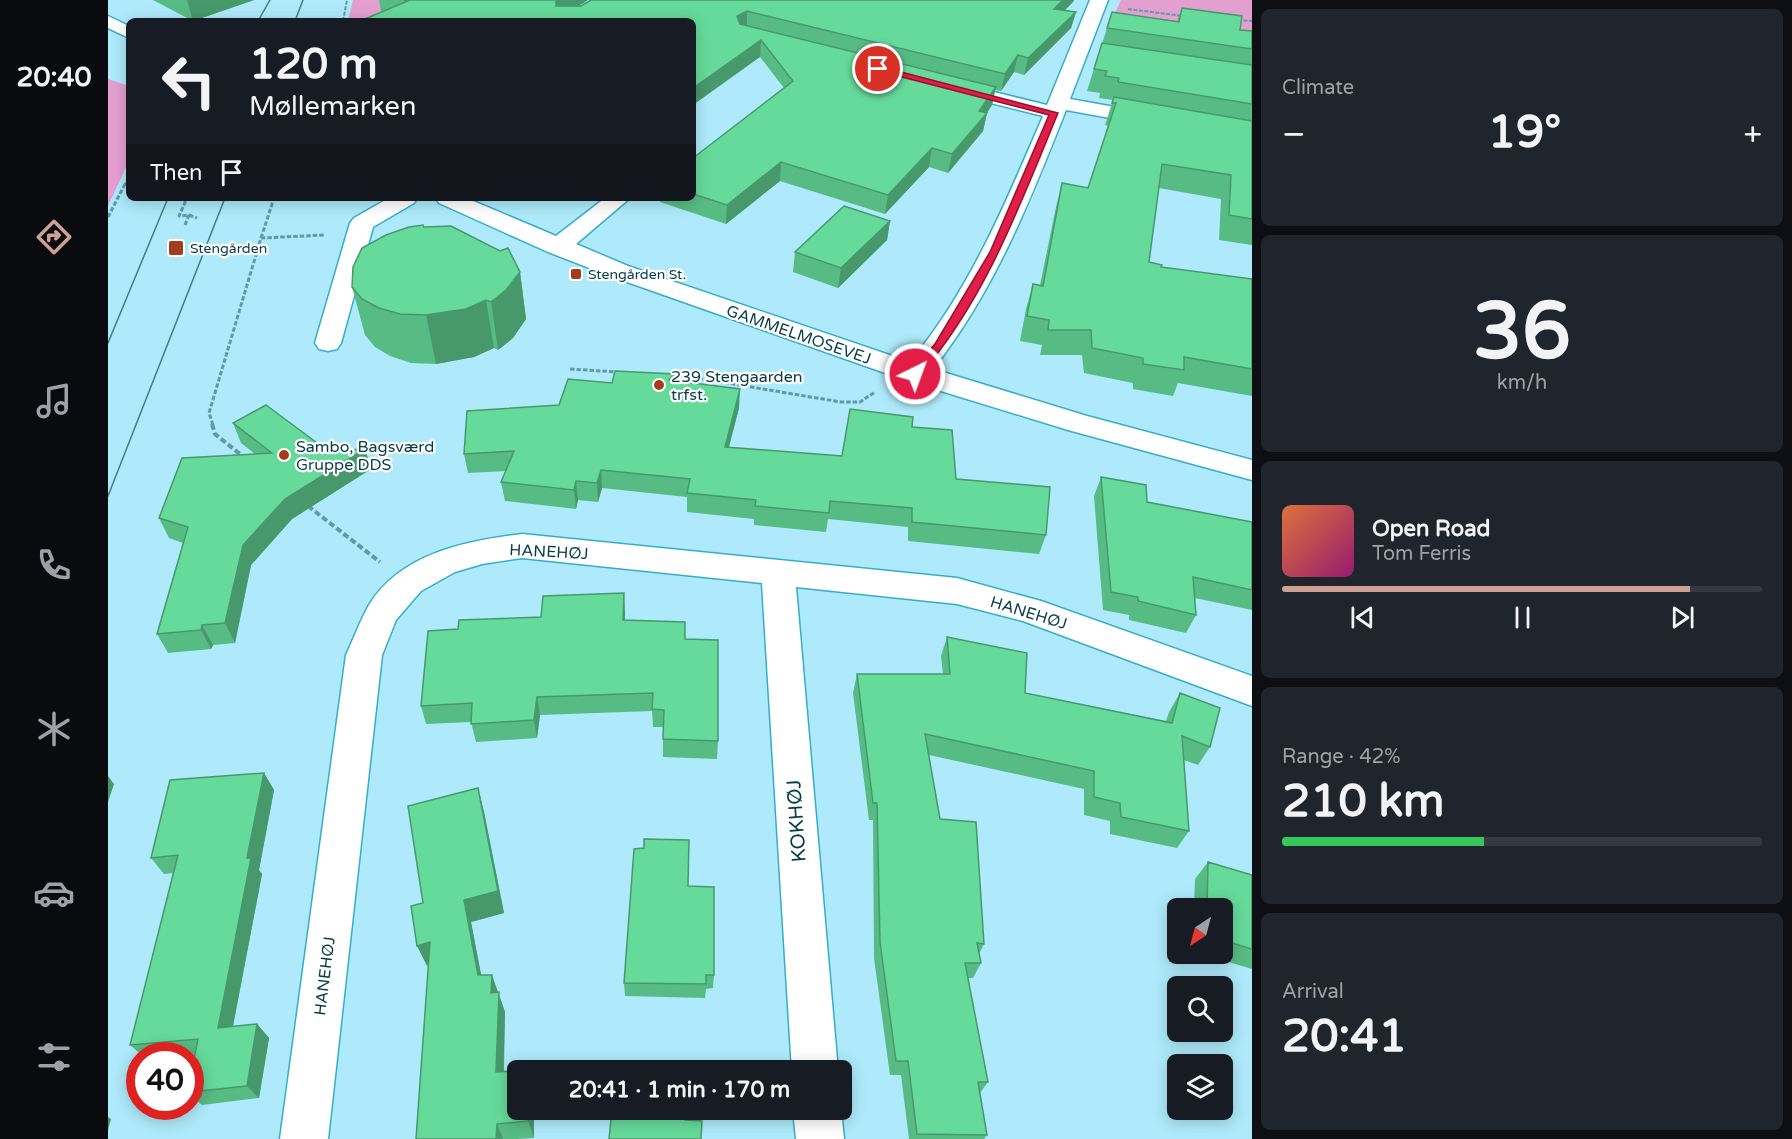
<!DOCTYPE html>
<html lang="en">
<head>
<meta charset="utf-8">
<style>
  body { margin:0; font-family:"Varela Round",sans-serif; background:#20242c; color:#f1f3f6; height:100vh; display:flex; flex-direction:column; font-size:22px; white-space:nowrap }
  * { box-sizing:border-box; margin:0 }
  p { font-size:20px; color:#9ea1a6 }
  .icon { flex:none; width:33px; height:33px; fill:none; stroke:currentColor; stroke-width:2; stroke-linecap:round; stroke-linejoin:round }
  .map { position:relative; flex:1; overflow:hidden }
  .details { display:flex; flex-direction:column; gap:9px; padding:9px; background:#0d0f14; width:540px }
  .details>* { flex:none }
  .hud { position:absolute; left:18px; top:18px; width:570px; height:183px; border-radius:9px; box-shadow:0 3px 15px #0003; background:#171b24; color:#f1f3f6; overflow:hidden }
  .needle { width:39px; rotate:216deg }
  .buttons { position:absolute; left:1059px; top:898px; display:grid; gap:12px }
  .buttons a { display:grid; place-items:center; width:66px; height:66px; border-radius:9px; background:#171b24; box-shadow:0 3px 15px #0003; font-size:30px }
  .speed { position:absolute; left:18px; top:1042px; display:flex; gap:12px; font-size:30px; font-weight:700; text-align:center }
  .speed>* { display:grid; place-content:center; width:78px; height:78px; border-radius:50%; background:#171b24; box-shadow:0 3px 15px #0003; line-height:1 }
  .speed .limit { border:9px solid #d22; background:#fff; color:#111 }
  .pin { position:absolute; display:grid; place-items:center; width:51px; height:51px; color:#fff; margin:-26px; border:3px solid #fff; border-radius:50%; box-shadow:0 2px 6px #0007 }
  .me { position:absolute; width:66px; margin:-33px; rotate:42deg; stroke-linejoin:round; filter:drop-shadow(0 0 4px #0008) }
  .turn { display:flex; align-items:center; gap:21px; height:126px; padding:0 24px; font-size:27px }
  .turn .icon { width:78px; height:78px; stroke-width:2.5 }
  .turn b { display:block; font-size:42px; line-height:51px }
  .then { display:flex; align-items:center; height:57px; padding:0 24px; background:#0003; gap:12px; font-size:22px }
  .big { font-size:45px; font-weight:700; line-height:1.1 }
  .details .tile { flex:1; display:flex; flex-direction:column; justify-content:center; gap:9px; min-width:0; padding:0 21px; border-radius:9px; background:#20242c }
  .details .dial { align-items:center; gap:0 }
  .dial b { font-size:78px; line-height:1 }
  .song { display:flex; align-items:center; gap:18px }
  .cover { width:72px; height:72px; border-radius:9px; background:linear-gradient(135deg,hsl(20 70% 55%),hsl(320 70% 35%)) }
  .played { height:6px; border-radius:3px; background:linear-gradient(90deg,#cea194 85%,#363941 85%) }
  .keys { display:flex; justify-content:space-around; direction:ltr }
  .heat { display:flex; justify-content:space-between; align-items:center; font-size:33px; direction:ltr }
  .charge { height:9px; border-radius:4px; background:linear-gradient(90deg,#34c759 42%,#363941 0) }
  .trip { position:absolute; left:399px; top:1060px; width:345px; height:60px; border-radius:9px; background:#171b24; box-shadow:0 3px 15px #0003; font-weight:700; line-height:60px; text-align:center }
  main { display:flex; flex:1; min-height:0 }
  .tab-bar { display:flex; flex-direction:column; width:108px; justify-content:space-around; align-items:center; background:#090b0e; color:#9ea1a6 }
  .tab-bar .icon { width:42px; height:42px }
  .tab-bar .on { color:#cea194 }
  .tab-bar b { font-size:27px; color:#f1f3f6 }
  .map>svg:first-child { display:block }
</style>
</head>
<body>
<main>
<nav class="tab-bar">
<b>20:40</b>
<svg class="icon on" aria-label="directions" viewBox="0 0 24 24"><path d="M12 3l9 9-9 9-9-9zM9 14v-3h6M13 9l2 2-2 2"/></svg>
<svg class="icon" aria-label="music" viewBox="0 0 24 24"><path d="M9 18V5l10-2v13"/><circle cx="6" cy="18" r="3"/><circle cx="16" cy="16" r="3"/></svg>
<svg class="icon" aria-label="phone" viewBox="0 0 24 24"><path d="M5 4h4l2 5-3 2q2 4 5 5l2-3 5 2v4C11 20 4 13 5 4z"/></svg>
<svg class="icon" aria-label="climate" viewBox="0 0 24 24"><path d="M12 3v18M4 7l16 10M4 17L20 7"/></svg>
<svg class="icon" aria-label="car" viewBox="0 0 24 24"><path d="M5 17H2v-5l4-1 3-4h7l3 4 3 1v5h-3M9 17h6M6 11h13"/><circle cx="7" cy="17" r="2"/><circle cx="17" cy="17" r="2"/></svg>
<svg class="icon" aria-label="filters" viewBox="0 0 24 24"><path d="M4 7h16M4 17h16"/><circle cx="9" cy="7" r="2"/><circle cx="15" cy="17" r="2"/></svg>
</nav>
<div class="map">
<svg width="1144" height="1139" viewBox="0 0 1144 1139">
  <rect width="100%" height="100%" fill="#aeeafb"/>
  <path fill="#e49fd1" d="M245,0H316L390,21H240Z
    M1013,0H1144V38L1004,19Z
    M0,79L21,86V161L0,206Z"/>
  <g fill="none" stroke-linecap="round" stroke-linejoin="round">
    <defs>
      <path id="minor" d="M982,0H1000L962,99L1046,114L1053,116L1056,120L1053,124L1046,126L958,110C922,201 886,292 825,369L979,416L1144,460V480L960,430L797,380L502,276L440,252L331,203L328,198H358L448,236L497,198H522L468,244L520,266L802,362C862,290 898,202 935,116L834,91L831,87L841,81L939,105Z
        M0,16L21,26V38L0,28Z
        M281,198H309L306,203L265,227L233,343L229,349L220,351L211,349L207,343L242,223L246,218Z
        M414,534L849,578L933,601L1144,676V706L915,621L849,604L688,587L730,1071H684L654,583L414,558L374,564L347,572L313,591L288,620L274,655L220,1139H172L238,655C246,638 252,621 261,605C293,553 358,541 414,534Z
        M685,1110H733L736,1139H688Z"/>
    </defs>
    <use href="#minor" stroke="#37adc9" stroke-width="3"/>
    <path stroke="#6199a7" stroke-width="2" stroke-dasharray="4 1.5" stroke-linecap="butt" d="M1020,9L1075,16
      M1130,20L1144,21
      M235,21L239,0
      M16,186L21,176"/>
    <path stroke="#6199a7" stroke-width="3" stroke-dasharray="4.5 2" stroke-linecap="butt" d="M81,215L89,218
      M0,217L17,184
      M77,225L81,215L71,216L79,198
      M153,238L166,198
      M462,369L509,372
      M565,374L733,402H752L767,392
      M105,425L101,413L153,238L217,235"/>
    <path stroke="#6199a7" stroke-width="4" stroke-dasharray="6 3" stroke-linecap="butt" d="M104,424L107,434L137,458
      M200,506L272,562"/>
    <use href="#minor" fill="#fff" fill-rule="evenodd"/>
    <path stroke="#447b88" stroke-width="1.5" d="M150,21L162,0
      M187,21L195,0
      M0,343L60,198
      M0,496L117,198"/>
  </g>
  <path fill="#57bb84" d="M45,0H146L85,21Z
    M271,0H480L470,6H473L483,0H966L965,2L957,10L968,12L963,28L916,75L906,72L893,91L887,90L884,105L879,113L875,131L840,173L821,167L777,214L672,181L618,224L552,202V198H585V158L676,88L652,57L275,11H273Z
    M1074,8L1132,30L1144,31V245L1111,240L1113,199L1051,188L1041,262L1053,267L1144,279V396L1070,383L1065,396L1025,389V383L976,373L974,355H932L934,345L912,341L918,309L925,284L932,285L948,207L954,183L980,188L1000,126L997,125L1005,100L991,98L992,93L979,91L1004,12L1069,21Z
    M782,221L779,240L730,288L685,272L687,252Z
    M316,227L412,272L418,319L405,338L390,350L386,348L366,357L328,364L303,363L282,356L267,347L257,335L244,287Z
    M567,374V381L631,408L621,447L734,456L804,427L848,479L938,535L931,554L800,541V527L720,519L718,532L646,525V519L579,512V497L494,488L490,502L470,500L468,509L397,501L393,482L398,471L360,473L356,454L451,405L504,383Z
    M125,423L220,451L257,449L263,469L184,519L143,565L127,643L105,645L103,649L60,653L49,634L75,543L61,538L51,518L147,454L133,443Z
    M993,477L1039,502L1144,522V610L1087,598L1088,615L1078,633L1021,620V615L995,610L986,496Z
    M517,612V620L577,622V639L610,741L609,759L555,757V727H545L544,711L432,715L429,738L368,742L363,722L318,724L313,706L350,629L433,617Z
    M839,637L917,693L1058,721L1061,712L1072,693L1102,747L1090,765L1076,760L1081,831L1069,848L1002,834V821L976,815V789L821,755L832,819L876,944L871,954L873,963L865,978H860L880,1082L872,1093L879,1135L876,1139H801L793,1075H782L766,958L765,820H761L745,693L749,674H835L833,656Z
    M156,773L166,790L151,870L154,874L125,1026L149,1024L161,1038L151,1098L94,1105L82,1094V1080L87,1054L68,1056H35L22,1045L65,873L56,874L43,858Z
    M370,788L376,812L396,913L363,922L373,975L390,993L397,1012L396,1072L426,1110V1138L409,1139H308L321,966H319Z
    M1100,862L1144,875V969L1094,954H1114V909H1086L1087,879Z
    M580,886L606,975L605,988L598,989L597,998L517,996L516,983Z"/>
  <path fill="#47996c" d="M79,0H146L85,21Z
    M452,0H480L450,19L448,6V2Z
    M955,0H966L965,2L942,25L946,9Z
    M639,11V28L628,33L629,16Z
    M968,12L963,28L916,75L920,58Z
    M653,40L652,57L585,105V88Z
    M910,55L906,72L893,91L897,74Z
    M888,87L884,105L877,115L879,113L875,131L840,173L844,154Z
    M824,148L821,167L777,214L780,195Z
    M673,162L672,181L618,224L619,205Z
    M782,221L779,240L730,288L733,268Z
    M412,272L418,319L405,338L390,350L383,302Z
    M378,300L386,348L366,357L328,364L318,315Z
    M567,374V393L561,380Z
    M632,389L631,408L616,465L617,447Z
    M257,449L263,469L184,519L143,565L127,643L117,623L135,545L177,499Z
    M493,470L494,488L490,502L489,483Z
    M468,481L470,500L468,509L466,490Z
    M516,593L517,612L516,638L515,620Z
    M94,625L105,645L103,649L93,630Z
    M429,697L432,715L429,738L426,720Z
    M156,773L166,790L151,870L154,874L122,1042L110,1028L139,858Z
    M0,776L6,784L0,802Z
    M370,788L376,812L396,913L363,922L377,995L370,975L356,900Z
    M322,942L331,963L319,966L309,946Z
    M384,975L397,1012L395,1090L388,1072L383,993Z
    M149,1024L161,1038L151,1098L139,1086Z
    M420,1110H426V1138L420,1121Z
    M0,1117L3,1119L0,1130Z
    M389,1124L395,1139H388Z"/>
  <path fill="#65da9a" stroke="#47996c" stroke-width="1.5" d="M296,0H452L448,2V6H473L483,0H955L946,9L968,12L920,58L910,55L897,74L639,11L629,16L632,24L888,87L871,111L879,113L844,154L824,148L780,195L673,162L619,205L585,194V158L685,81L653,40L585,88V21H252L300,1Z
    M1074,8L1134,16L1132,30L1144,31V49L999,28L1004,12L1071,22Z
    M994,43L1144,65V104L1010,82L1011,78L997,76L999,71L986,69Z
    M1006,97L1144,121V219L1121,215L1123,175L1054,164L1041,262L1054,265L1053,267L1144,279V369L1076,357V370L1035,364V358L984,348L983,330H940L941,320L919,316L925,284L935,286L954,183L980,188L1008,103H1004Z
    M736,206L782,221L733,268L687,252Z
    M315,225L316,227L343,226L392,251L400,248L412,272L398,290L383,302L378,300L358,309L318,315L292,314L271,308L254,299L244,287L245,267L254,248L278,235L301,227Z
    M507,371L567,374L561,380L632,389L617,447L734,456L742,409L805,417L804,427L844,430L848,479L942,487L938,535L804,522V508L722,501L721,513L647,506L648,500L579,493L582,479L493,470L489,483L468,481L466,490L393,482L406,451L356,454L359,411L451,405L460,379L504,383Z
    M158,405L220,451L257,449L177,499L135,545L117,623L94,625L93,630L49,634L80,527L51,518L74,458L164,453L125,423Z
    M993,477L1038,485L1039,502L1144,522V590L1085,577L1088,615L1030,601V597L1003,592Z
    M516,593L515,620L577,622V639L610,640V741L555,739L556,710L544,709L545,693L429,697L426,720L363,724L364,703L313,706L320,631L350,629L351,620L433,617L435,596Z
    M839,637L919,653L917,693L1064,723L1072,693L1112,708L1102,747L1074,736L1081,831L1013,817L1012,803L986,797V771L817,734L832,819L868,822L876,944L869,943L873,963H857L880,1082H870L879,1135L809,1134L800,1061H788L772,942L769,803H765L749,674H842Z
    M156,773L139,858H143L110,1028L149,1024L139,1086L82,1092V1079L90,1039L22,1045L70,855L43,858L62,780Z
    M370,788L390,891L356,900L370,975H384L383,993L391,992L388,1072L420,1070V1071H410V1110H420V1121L389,1124L388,1139H308L322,942L309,946L303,906L315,903L300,806Z
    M536,839L581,840L580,886L606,887V975H598V984L516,983L526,849L536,848Z
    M1100,862L1144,875V949L1114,940V909H1099Z
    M504,1110H577V1120L594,1121L593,1139H501Z"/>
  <path fill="#e11d48" stroke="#92132f" stroke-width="1.5" d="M770,66L950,113C912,205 877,301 811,376L807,377L801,374L827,344L882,252L941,115L767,70Z"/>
  <g fill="#a43c1c" stroke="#fff" stroke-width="2">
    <rect x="60" y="240" width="16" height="16" rx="3"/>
    <rect x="462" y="268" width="12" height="12" rx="3"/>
    <circle cx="551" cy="385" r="6"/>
    <circle cx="176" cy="455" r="6"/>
  </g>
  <g text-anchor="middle" stroke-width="4.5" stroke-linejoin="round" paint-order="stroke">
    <g font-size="14" fill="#073b46" stroke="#fff" text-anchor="start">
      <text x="82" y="253">Stengården</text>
      <text x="480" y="279">Stengården St.</text>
    </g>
    <g font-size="16" fill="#073b46" stroke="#fff">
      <text transform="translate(691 334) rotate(19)" y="6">GAMMELMOSEVEJ</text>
      <text transform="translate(441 551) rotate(3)" y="6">HANEHØJ</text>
      <text transform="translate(921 612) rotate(17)" y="6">HANEHØJ</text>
      <text transform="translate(216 976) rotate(-83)" y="6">HANEHØJ</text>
    </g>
    <g font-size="16" fill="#073b46" stroke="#fff" text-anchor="start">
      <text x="563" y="382">239 Stengaarden<tspan x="563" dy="18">trfst.</tspan></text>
      <text x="188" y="452">Sambo, Bagsværd<tspan x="188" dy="18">Gruppe DDS</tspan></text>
    </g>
    <g font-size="20" fill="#073b46" stroke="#fff">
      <text transform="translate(688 821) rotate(-94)" y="7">KOKHØJ</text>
    </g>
  </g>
</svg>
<div class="buttons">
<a><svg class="needle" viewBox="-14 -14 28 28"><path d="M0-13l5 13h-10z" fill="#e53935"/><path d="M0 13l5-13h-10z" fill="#9ea1a6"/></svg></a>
<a><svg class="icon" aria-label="search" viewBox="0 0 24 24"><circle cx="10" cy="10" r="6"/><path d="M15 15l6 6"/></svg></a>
<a><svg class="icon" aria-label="layers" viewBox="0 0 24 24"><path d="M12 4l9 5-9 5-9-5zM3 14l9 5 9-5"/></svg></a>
</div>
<div class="speed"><div class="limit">40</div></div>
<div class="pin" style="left:770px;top:69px;background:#d93025"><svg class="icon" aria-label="arrive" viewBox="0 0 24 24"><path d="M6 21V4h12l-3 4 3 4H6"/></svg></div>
<svg class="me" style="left:807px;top:374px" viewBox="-20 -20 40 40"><circle r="17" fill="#e11d48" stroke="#fff" stroke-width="3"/><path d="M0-11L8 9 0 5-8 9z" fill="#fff"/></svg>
<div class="trip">20:41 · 1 min · 170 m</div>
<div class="hud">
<div class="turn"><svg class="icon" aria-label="left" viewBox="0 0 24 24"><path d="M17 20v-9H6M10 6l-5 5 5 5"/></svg><div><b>120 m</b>Møllemarken</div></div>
<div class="then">Then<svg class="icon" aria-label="arrive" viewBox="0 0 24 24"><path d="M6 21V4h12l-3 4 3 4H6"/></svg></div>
</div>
</div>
<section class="details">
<div class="tile"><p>Climate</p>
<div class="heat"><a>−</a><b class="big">19°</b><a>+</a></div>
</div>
<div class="tile dial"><b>36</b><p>km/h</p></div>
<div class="tile">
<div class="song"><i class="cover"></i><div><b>Open Road</b><p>Tom Ferris</p></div></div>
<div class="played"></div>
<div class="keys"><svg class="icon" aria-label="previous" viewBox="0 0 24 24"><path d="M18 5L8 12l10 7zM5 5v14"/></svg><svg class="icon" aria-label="pause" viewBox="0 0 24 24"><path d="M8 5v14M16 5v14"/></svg><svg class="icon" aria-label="next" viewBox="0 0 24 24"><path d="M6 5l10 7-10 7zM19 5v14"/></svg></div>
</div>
<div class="tile"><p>Range · 42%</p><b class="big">210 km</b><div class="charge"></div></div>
<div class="tile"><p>Arrival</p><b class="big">20:41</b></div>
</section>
</main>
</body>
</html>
